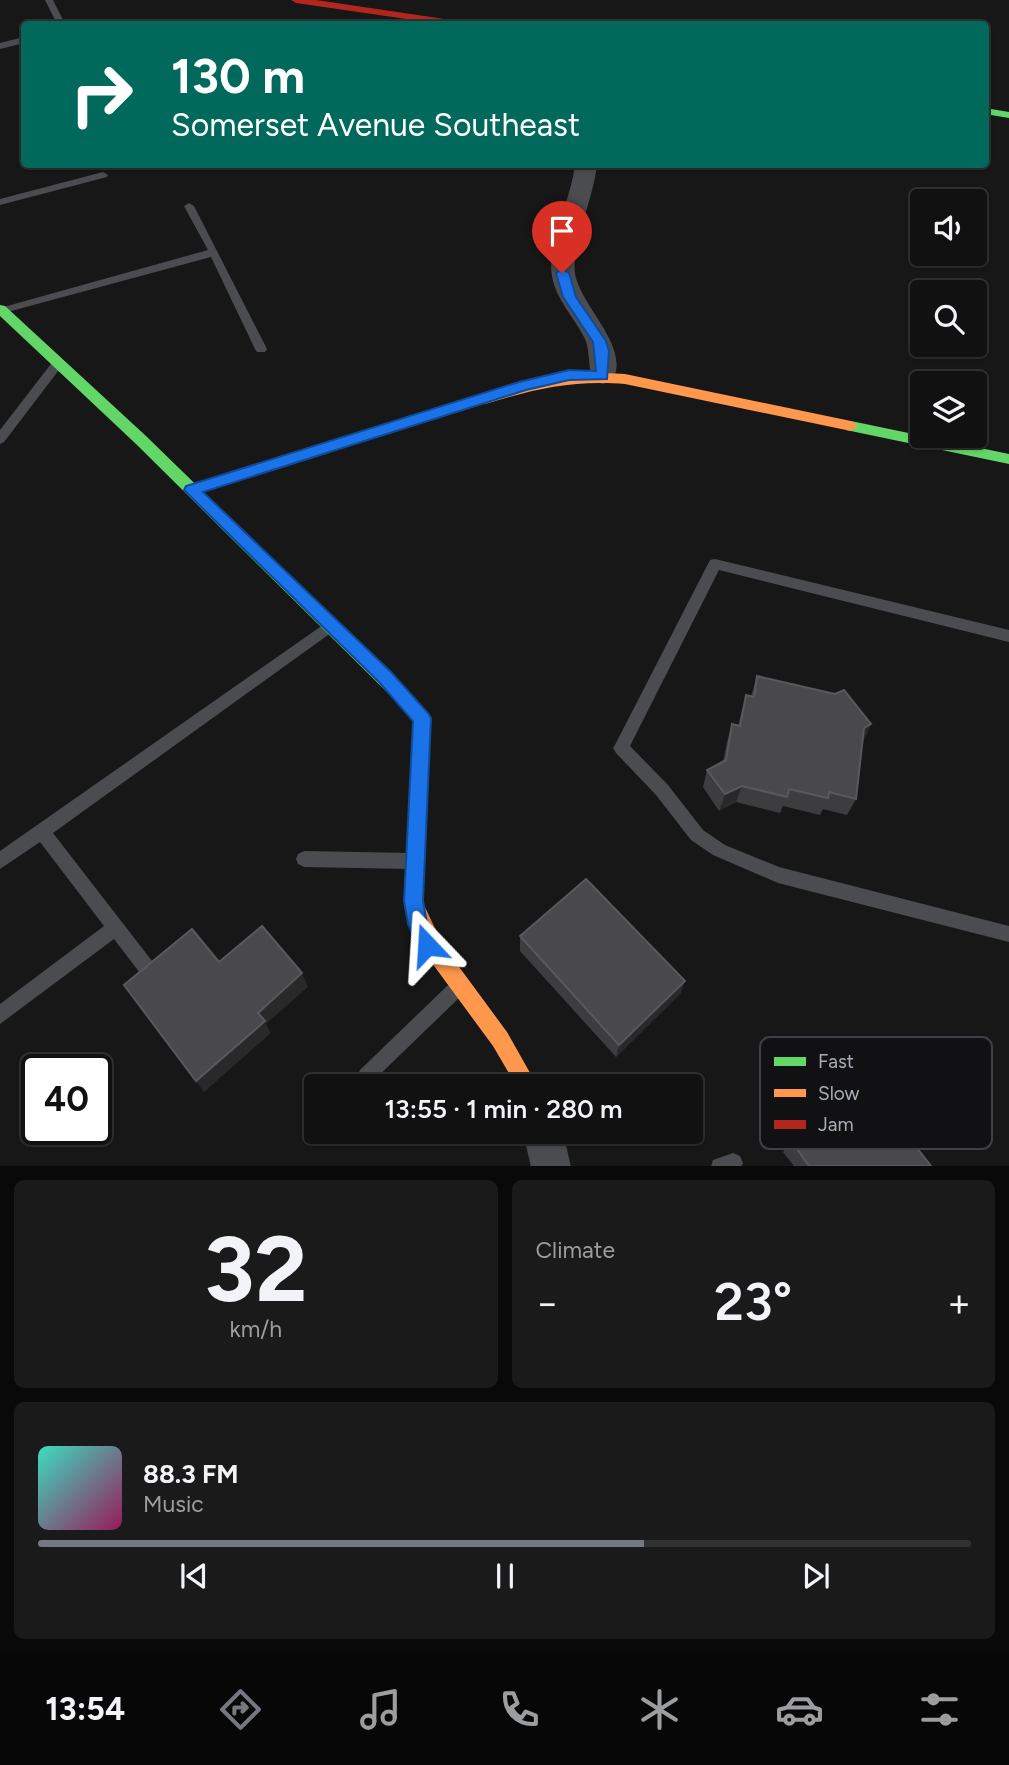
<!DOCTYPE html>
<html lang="en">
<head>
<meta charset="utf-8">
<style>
  body { margin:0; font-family:Figtree,sans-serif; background:#1a1a1a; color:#f1f3f6; height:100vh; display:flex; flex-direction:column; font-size:26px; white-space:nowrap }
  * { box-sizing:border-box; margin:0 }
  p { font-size:23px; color:#9c9d9f }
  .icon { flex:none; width:38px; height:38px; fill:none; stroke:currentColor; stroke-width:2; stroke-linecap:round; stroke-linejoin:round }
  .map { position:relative; height:1166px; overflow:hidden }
  .panel { display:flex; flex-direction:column; gap:14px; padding:14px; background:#090909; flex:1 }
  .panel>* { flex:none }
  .guide { position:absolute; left:21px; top:21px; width:968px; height:147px; border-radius:7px; box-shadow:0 2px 5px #0004,0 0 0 2px #303131; background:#00695c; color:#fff; overflow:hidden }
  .buttons { position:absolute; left:910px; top:189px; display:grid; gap:14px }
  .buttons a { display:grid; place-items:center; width:77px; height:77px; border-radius:7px; background:#111; box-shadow:0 2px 5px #0004,0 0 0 2px #303131; font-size:35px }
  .speed { position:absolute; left:21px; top:1054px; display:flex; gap:14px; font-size:35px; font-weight:700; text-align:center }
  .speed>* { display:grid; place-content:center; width:91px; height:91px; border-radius:50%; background:#111; box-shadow:0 2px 5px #0004,0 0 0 2px #303131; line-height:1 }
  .speed .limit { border:4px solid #111; border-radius:10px; background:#fff; color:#111 }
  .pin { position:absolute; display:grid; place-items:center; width:60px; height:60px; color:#fff; margin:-72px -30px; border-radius:50% 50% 50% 0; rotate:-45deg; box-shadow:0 0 7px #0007 }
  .pin .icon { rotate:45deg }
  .me { position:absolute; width:77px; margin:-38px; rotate:340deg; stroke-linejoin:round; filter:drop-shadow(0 0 5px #0008) }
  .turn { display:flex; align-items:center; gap:24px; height:147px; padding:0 35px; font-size:32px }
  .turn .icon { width:91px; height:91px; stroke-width:2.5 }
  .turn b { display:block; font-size:49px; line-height:60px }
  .big { font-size:52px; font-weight:600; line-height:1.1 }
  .panel .widget { flex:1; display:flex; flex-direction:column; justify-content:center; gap:10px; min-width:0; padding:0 24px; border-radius:10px; background:#1a1a1a }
  .panel .dial { align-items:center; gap:0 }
  .dial b { font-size:91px; line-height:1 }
  .song { display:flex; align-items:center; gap:21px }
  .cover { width:84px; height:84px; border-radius:10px; background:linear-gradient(135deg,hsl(170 70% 55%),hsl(330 70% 35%)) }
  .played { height:7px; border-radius:4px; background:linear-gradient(90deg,#757880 65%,#303131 65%) }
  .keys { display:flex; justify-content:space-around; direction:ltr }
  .heat { display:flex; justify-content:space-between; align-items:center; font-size:38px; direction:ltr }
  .panel .tiles { flex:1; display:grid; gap:14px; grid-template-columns:1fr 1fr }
  .widget:last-child { grid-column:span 2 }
  .trip { position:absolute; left:304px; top:1074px; width:399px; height:70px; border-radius:7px; background:#111; box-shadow:0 2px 5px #0004,0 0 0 2px #303131; font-weight:600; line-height:70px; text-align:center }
  .menu { display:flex; height:112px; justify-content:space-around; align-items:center; background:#070707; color:#9c9d9f }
  .menu .icon { width:49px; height:49px }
  .menu .on { color:#757880 }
  .menu b { font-size:32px; color:#f1f3f6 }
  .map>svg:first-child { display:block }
</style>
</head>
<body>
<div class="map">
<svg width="1009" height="1167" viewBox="0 0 1009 1167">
  <rect width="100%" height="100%" fill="#171717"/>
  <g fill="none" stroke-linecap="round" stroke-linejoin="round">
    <path fill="#4b4c50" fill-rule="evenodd" d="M45,0H53L65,24H57Z
      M24,37V43L0,49V43Z
      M103,172L108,175L107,177L0,205V199Z
      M189,203L194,206L267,349L265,352H257L255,349L211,257L0,314V308L208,250L184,206Z
      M58,359L62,360L64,363L62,366L4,442L0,444V430L54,360Z
      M715,559L1009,630V642L719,570L630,746L668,785L703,830L725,845L779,867L1009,926V942L778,883L713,855L691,840L656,795L616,753L613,748L616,743L710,560Z
      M330,620L335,622L337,626L335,630L53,833L152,961L155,967L152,973L146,976L140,973L114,939L0,1024V1004L104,926L40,842L0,869V851Z
      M304,851L411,853L417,856L419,861L417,866L411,869L304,867L298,864L296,859L298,854Z
      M453,983L459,986L462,992L459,998L372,1082L366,1085L360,1082L357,1076L360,1070L447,986Z
      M733,1153L740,1156L743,1163L741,1167H711L713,1160Z"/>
    <path fill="#4b4c50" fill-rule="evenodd" d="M575,164H597C594,198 571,245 575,274C581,307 632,348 612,381L603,384L594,381C587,369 591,353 585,339C575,318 556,300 552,276C546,248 572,197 575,164Z
      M523,1132H563L571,1167H531Z"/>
    <path fill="#63d668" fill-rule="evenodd" d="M985,108L1009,112V118L985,114Z
      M0,305L5,306L146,436L412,695L414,700L412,705L406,707L400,705L136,444L0,316Z
      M851,421L1009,454V464L846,430L844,426L846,422Z"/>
    <path fill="#ff974d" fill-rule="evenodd" d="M586,372L625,374L851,421L858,426L851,431L625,384C572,380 535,389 485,404L478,399L480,396L538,378Z
      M406,693L412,695L431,718L422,901L443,945L507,1032L538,1087H517L493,1046L429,959L404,901L413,720L398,700L400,695Z"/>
    <path fill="#b3261e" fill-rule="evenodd" d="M291,0H316L458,21L463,24H441L296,3Z
      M485,394L490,396L492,399L490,402L191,496L184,490L186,486Z"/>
  </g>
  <path fill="#3d3d3f" d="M757,676L871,724L862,743L856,799L847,815L823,809L820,815L783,806L780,813L736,802L719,811L703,787L707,770L723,762L727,742L732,724L738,726L746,695L751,696Z
    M520,936L685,981L680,994L616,1057L520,951Z
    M792,1142L931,1166H794L783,1152Z"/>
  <path fill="#29292a" d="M871,724L863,742L855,746L864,728Z
    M742,786L736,802L719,811L725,794Z
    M302,973L308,987L266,1024L271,1033L204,1092L196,1081L258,1013Z
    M685,981L680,994L616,1057L619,1045Z"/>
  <path fill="#49494c" stroke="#58595d" stroke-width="2" d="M757,676L835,694L844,690L871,724L864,728L856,799L829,792L828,798L789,789L787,797L742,786L725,794L707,770L726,760L732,724L740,726L746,695L754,697Z
    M586,879L685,981L619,1045L520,936Z
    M262,926L302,973L258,1013L265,1021L196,1081L124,985L192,929L219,962Z
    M867,1084L931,1166H809L792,1142Z"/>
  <path fill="#1a73e8" stroke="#114b97" stroke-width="2" d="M562,269L569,273L576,297L606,341L609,351L607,379L569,380L526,390L203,492L391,672L428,713L431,718L423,901L427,923L437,945L434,952L427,954L420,952L408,924L404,901L413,721L379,682L184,490L186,486L519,382L569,370L596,371L593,342L563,297L556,273Z"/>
  <rect x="760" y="1037" width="232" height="112" rx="10" fill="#111113" stroke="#3e4045" stroke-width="2"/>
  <rect x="774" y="1057" width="32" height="9" fill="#63d668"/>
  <rect x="774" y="1089" width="32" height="8" fill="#ff974d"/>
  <rect x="774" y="1120" width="32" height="9" fill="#b3261e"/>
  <g font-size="19" fill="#a8adb8">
    <text x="818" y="1068">Fast</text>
    <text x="818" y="1100">Slow</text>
    <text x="818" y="1131">Jam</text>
  </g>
</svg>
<div class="buttons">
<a><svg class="icon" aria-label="sound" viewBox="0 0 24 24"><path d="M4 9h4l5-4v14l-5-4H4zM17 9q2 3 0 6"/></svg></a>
<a><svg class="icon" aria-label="search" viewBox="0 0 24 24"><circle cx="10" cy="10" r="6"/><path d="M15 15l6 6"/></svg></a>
<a><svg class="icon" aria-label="layers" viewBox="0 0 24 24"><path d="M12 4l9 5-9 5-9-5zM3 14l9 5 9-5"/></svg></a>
</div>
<div class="speed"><div class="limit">40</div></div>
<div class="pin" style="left:562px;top:273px;background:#d93025"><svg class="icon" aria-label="arrive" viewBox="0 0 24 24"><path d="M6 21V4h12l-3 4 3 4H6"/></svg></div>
<svg class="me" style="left:427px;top:945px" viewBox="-20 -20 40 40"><path d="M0-17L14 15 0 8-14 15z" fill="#1a73e8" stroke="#fff" stroke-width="4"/></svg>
<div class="trip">13:55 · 1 min · 280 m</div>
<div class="guide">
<div class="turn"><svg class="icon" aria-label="right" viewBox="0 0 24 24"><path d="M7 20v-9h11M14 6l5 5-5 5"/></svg><div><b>130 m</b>Somerset Avenue Southeast</div></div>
</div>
</div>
<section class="panel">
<div class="tiles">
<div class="widget dial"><b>32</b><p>km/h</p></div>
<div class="widget"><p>Climate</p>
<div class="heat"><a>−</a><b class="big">23°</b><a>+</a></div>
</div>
<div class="widget">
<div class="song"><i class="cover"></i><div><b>88.3 FM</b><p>Music</p></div></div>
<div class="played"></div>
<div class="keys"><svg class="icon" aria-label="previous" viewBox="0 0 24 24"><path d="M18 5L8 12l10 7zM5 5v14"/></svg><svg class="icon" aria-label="pause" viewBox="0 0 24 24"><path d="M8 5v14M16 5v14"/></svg><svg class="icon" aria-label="next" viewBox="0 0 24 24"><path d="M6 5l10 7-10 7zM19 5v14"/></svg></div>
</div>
</div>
</section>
<nav class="menu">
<b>13:54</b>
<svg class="icon on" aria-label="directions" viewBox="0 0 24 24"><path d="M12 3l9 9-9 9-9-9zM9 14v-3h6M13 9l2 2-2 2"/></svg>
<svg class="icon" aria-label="music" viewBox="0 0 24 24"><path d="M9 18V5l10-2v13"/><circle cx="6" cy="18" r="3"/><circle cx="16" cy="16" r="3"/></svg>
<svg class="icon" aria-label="phone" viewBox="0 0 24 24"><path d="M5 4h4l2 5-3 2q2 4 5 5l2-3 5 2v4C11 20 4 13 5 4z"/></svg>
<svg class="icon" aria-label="climate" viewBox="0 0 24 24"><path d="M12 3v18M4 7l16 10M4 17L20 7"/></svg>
<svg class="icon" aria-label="car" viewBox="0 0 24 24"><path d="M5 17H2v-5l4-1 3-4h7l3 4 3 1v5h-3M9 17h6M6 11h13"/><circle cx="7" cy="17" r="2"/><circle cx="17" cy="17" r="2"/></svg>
<svg class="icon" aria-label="filters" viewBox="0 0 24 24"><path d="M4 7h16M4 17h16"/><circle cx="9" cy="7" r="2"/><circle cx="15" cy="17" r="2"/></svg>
</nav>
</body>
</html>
